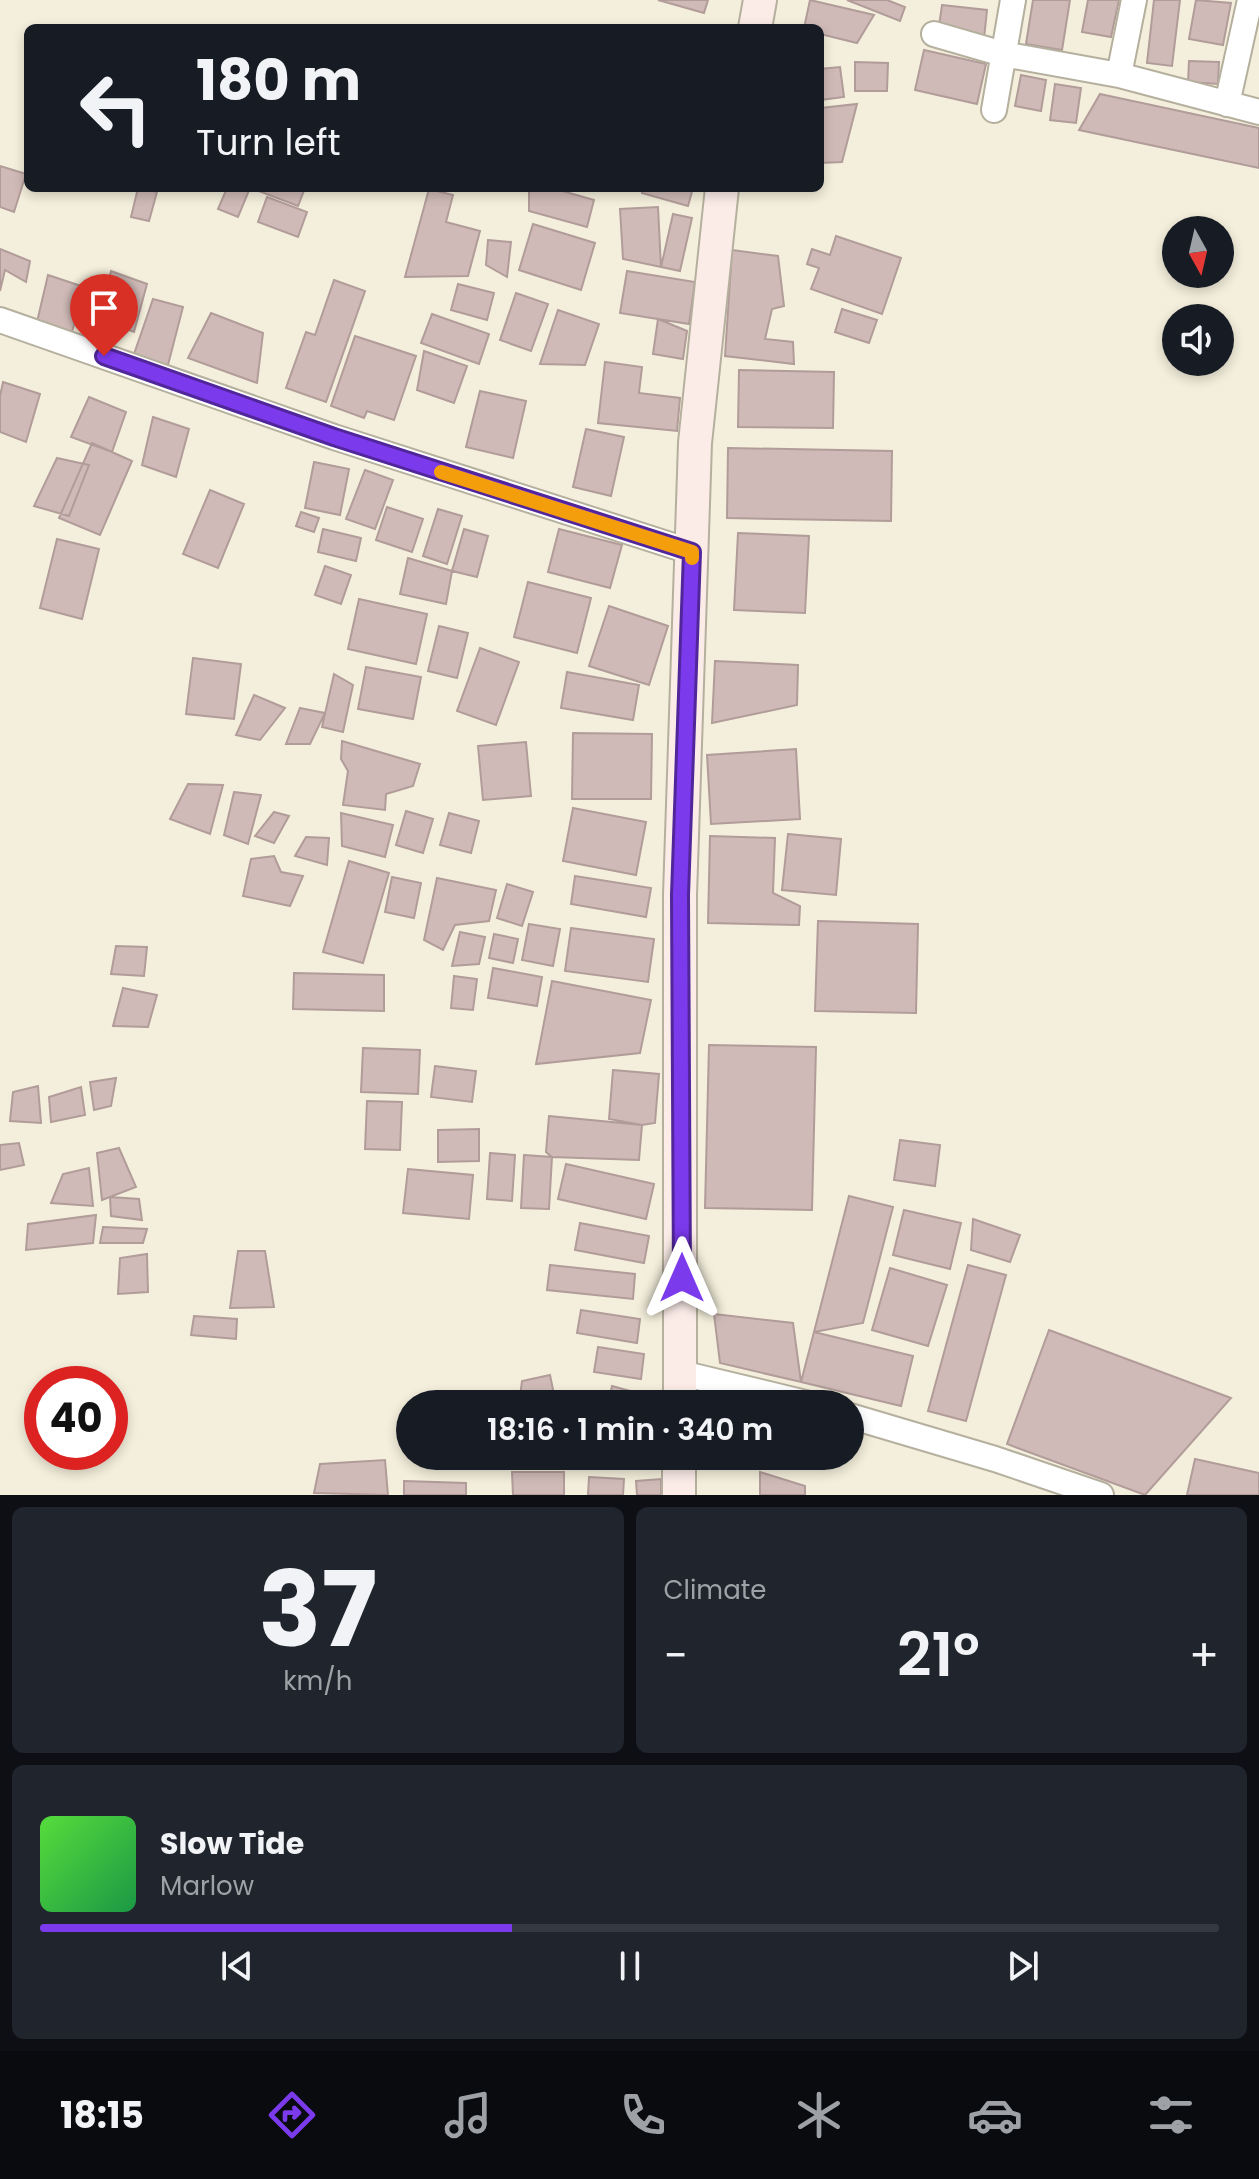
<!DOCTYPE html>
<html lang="en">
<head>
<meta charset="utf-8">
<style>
  body { margin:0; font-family:Poppins,sans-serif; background:#20242c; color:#f1f3f6; height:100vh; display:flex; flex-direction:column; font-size:30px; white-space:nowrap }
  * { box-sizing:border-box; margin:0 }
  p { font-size:26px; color:#9ea1a6 }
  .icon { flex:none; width:44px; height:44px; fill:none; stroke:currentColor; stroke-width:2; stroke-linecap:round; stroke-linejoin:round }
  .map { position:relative; height:1495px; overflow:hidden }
  .details { display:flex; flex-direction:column; gap:12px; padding:12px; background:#0d0f14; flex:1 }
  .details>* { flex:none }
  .hud { position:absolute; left:24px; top:24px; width:800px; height:168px; border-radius:12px; box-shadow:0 4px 12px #0003; background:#171b24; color:#f1f3f6; overflow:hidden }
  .needle { width:52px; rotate:172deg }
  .controls { position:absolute; left:1162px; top:216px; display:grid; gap:16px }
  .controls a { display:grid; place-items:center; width:72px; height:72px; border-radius:50%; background:#171b24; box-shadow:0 4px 12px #0003; font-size:40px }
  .speed { position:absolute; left:24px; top:1366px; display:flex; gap:16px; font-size:40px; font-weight:700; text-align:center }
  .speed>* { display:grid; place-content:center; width:104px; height:104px; border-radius:50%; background:#171b24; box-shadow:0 4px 12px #0003; line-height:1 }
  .speed .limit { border:12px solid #d22; background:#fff; color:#111 }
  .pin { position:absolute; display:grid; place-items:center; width:68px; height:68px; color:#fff; margin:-82px -34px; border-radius:50% 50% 50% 0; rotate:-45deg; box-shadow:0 0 8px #0007 }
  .pin .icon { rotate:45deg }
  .me { position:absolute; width:88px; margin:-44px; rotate:0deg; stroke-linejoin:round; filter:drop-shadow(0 0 6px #0008) }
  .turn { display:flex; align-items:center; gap:28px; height:168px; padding:0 40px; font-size:36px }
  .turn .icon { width:104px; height:104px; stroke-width:2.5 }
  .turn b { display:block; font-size:56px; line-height:68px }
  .big { font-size:60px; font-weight:600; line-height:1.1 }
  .details .widget { flex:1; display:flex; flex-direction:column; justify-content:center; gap:12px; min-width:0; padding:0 28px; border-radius:12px; background:#20242c }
  .details .dial { align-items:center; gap:0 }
  .dial b { font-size:104px; line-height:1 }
  .song { display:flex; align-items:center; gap:24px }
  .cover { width:96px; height:96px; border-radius:12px; background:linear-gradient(135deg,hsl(110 70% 55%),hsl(140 70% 35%)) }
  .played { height:8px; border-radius:4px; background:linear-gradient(90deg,#7c3aed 40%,#363941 40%) }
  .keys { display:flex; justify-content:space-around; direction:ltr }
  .heat { display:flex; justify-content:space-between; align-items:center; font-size:44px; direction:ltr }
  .details .tiles { flex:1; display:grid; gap:12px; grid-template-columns:1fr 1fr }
  .widget:last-child { grid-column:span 2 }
  .trip { position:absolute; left:396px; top:1390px; width:468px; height:80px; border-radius:40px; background:#171b24; box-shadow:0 4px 12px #0003; font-weight:600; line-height:80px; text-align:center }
  .menu { display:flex; height:128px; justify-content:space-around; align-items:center; background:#090b0e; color:#9ea1a6 }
  .menu .icon { width:56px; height:56px }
  .menu .selected { color:#7c3aed }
  .menu b { font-size:36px; color:#f1f3f6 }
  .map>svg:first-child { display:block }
</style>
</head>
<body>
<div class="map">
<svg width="1259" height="1495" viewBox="0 0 1259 1495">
  <rect width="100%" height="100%" fill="#f4efdc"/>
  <path fill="#cfbab7" stroke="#b19c99" stroke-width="2" d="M658,0H708L704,13Z
    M810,0L874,15L857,43L820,34V28H804Z
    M847,0H887L905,7L900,21Z
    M1033,0H1070L1062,50L1026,44Z
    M1088,0H1119L1111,37L1082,32Z
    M1154,0H1180L1172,66L1147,63Z
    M1196,0L1231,3L1223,45L1189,39Z
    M942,5L987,10L984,39L938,33Z
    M924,50L986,64L977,104L915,90Z
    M1189,61L1219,62L1218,84L1188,82Z
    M855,62L888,63L887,91H855Z
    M840,67L844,97L820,100V69Z
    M1021,75L1046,80L1041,111L1015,106Z
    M1055,84L1081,88L1076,123L1050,120Z
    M1100,94L1259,128V168L1079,130Z
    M857,104L842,162L820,163L821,108Z
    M0,166L26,174L14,212L0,207Z
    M138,188L157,192L149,221L131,217Z
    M227,188H250L238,217L218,209Z
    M257,188H305L298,206L256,190Z
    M529,188H552L594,200L587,227L529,211Z
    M643,188H693L688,206L642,193Z
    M429,189L453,195L446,222L480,231L468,276L405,277Z
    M267,197L307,212L298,237L258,222Z
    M658,207L661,267L623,259L620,209Z
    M673,214L692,218L680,271L661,267Z
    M533,224L595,243L581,290L519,270Z
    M836,236L901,258L882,314L811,289L819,268L807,264L812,249L830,255Z
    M488,240L511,242L507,277L486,265Z
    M0,249L30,261L26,282L5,270L0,291Z
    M732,250L778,256L784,306L772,309L765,339L793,342L794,364L725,356Z
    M111,271L147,284L134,332L100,319Z
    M627,271L695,282L689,324L620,313Z
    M48,275L84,287L71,336L37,322Z
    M334,280L365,291L326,402L286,388L306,332L315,335Z
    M458,284L494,293L487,320L451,310Z
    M516,293L548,304L531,351L500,340Z
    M153,299L183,307L168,365L132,360Z
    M842,309L877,320L869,343L835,332Z
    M558,310L599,324L585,365L540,364Z
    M211,313L263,333L257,383L188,358Z
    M432,314L489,334L479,364L421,343Z
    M658,319L687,331L683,359L653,354Z
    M355,336L416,356L394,420L367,411L364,418L331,406Z
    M424,351L467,366L454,403L417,390Z
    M605,362L642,367L639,393L680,398L677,431L598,423Z
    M739,370L834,372L833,428L738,427Z
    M3,382L40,394L26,442L0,432V396Z
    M480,391L526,401L513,458L466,447Z
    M89,397L126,412L112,452L71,437Z
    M153,417L189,429L176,477L142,465Z
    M586,429L624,437L611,496L573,487Z
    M92,443L132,461L100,535L59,518Z
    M728,448L892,451L891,521L727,518Z
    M57,458L89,465L69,516L34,506Z
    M314,462L349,469L340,515L305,508Z
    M365,470L393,480L375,529L346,519Z
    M210,490L244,504L218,568L183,554Z
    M387,507L423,519L412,552L376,540Z
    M438,509L462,516L447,564L423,556Z
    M301,512L319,518L314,532L296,526Z
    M323,529L361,538L356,561L318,552Z
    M464,529L488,536L477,577L452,571Z
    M559,529L622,545L610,588L548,572Z
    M738,533L809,536L805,613L734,610Z
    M57,539L99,549L82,619L40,608Z
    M408,558L452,571L446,604L400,594Z
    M325,566L351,575L341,604L315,595Z
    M528,582L591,598L577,653L514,637Z
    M359,599L427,614L416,664L348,649Z
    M609,606L668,626L649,685L589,666Z
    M439,626L468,633L457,678L428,671Z
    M480,648L519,662L496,725L457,711Z
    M193,658L241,664L234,719L186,714Z
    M715,661L798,665L797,705L712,723Z
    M366,667L421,677L413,719L358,709Z
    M567,672L639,685L633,720L561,708Z
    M334,674L353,685L343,732L322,727Z
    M254,695L285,708L260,740L236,735Z
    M300,708L325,713L310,744H286Z
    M573,733L652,734L651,799H572Z
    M342,741L420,764L413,786L386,794L385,810L343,805L348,771L341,759Z
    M526,742L531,796L483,800L478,746Z
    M796,749L800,819L711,824L707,755Z
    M188,784L223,785L210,834L170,819Z
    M234,792L261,795L248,844L224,835Z
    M573,808L646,822L636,875L563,861Z
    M406,811L433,819L423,853L396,845Z
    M274,812L289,816L274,843L255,836Z
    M341,813L393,825L385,857L342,846Z
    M449,813L479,821L471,853L440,845Z
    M788,834L841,839L836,895L782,890Z
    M710,836L775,838L773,893L800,906L799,925L708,923Z
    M306,837L329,838L327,865L295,856Z
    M274,856L281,872L303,876L290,906L243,896L251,859Z
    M349,861L389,873L363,963L323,952Z
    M575,876L651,888L646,917L571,904Z
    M392,877L421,883L414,918L385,912Z
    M437,878L496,890L489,921L455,925L443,950L424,940Z
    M507,884L533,892L522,926L497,918Z
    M818,921L918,924L916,1013L815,1011Z
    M529,924L560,929L553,966L522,960Z
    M571,928L654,939L648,982L565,971Z
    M460,932L485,937L479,964L452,966Z
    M494,934L518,939L513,963L489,958Z
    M116,946L147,947L144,976L111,974Z
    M493,968L542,977L537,1006L488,998Z
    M294,973L384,975V1011L293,1009Z
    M454,976L477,979L473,1010L451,1008Z
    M552,981L651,1000L640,1053L536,1064Z
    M123,988L157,995L148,1027L113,1026Z
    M709,1045L816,1047L812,1210L705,1208Z
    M363,1048L420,1050L418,1094L361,1092Z
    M435,1066L476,1071L472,1102L431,1097Z
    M613,1070L659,1074L655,1123L642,1125L609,1119Z
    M116,1078L111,1106L94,1110L90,1082Z
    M38,1086L41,1123L10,1121L13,1092Z
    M81,1087L85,1115L51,1122L49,1097Z
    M367,1101L402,1102L400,1150L365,1149Z
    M549,1116L642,1125L639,1160L552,1157L546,1152Z
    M479,1129V1161L438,1162V1130Z
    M900,1140L940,1145L935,1186L894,1180Z
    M19,1143L24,1165L0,1170V1145Z
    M119,1148L136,1187L102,1200L97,1153Z
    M490,1153L515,1155L512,1201L487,1199Z
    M524,1155L552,1157L549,1209L521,1208Z
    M566,1164L654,1184L646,1219L558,1199Z
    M89,1168L93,1206L51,1203L63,1174Z
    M408,1169L473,1175L469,1219L403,1213Z
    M849,1196L893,1207L863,1323L814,1332Z
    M110,1197L139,1199L142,1220L111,1216Z
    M904,1210L961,1223L950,1269L893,1255Z
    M96,1215L93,1243L26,1250L28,1224Z
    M973,1219L1020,1235L1010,1262L971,1250Z
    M580,1223L649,1236L644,1263L575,1250Z
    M103,1227L147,1229L143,1243H100Z
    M238,1251H265L274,1307L230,1308Z
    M147,1254L148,1292L118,1294L120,1258Z
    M550,1265L635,1274L633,1299L547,1290Z
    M968,1265L1006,1275L966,1421L928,1411Z
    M890,1268L947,1285L928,1346L872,1330Z
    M581,1310L640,1319L637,1343L577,1333Z
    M714,1314L793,1323L801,1382L720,1363Z
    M194,1316L237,1319L236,1339L191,1335Z
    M1049,1330L1231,1398L1145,1495L1007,1444Z
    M814,1332L913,1356L901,1406L801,1382Z
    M598,1347L644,1354L641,1379L594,1372Z
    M550,1375L556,1404H519L522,1381Z
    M612,1386L645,1395V1404H608Z
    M469,1456H642V1463Z
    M1195,1459L1259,1473V1495H1187Z
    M385,1460L388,1495L314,1493L320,1464Z
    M512,1472H564V1495H513Z
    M760,1472L805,1486V1495H760Z
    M589,1477L624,1479L623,1495H588Z
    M661,1479V1495H637L636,1481Z
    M404,1481L466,1483V1495H404Z"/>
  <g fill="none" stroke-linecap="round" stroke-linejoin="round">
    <defs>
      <path id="street" d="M934,34L1003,54L1119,75L1259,112
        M1119,75L1134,0
        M1227,104L1250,0
        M994,110L1013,0
        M0,320L334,437L692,552
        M681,1373L810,1404
        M850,1416L995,1459L1101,1495"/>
      <path id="secondary" d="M755,28L760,0
        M680,1404V895L695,443L722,188
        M679,1495V1456"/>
    </defs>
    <use href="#street" stroke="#b5b09e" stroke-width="28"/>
    <use href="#secondary" stroke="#b5b09e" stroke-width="36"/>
    <use href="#street" stroke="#fff" stroke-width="24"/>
    <use href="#secondary" stroke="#fbece8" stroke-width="32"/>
  </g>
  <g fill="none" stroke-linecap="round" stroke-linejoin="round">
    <defs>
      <path id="route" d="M104,356L334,437L692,552L680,895L682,1278"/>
    </defs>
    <use href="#route" stroke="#51269a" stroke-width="20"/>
    <use href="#route" stroke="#7c3aed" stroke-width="14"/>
    <path stroke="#f59e0b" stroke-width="14" d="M441,472L692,552V558"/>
  </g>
</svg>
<div class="controls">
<a><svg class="needle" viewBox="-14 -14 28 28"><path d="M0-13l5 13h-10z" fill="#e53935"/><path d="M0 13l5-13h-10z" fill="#9ea1a6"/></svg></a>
<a><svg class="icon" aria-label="sound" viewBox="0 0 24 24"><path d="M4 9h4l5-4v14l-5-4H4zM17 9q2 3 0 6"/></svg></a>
</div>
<div class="speed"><div class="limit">40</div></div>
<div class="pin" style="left:104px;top:356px;background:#d93025"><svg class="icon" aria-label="arrive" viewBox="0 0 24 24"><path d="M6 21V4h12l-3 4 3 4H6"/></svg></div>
<svg class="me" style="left:682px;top:1278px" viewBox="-20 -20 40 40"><path d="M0-17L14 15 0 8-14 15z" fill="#7c3aed" stroke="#fff" stroke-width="4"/></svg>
<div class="trip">18:16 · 1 min · 340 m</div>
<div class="hud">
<div class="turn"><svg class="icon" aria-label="left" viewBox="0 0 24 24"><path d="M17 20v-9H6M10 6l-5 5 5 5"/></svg><div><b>180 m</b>Turn left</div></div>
</div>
</div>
<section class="details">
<div class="tiles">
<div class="widget dial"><b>37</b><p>km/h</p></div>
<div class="widget"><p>Climate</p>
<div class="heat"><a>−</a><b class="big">21°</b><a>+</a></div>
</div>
<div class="widget">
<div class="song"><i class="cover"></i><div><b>Slow Tide</b><p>Marlow</p></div></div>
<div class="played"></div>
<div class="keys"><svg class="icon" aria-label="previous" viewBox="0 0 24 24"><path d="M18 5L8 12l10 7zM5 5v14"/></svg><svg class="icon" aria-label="pause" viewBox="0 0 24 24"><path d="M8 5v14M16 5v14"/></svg><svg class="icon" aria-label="next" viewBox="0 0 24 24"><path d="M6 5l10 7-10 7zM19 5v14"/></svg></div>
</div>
</div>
</section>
<nav class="menu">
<b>18:15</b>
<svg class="icon selected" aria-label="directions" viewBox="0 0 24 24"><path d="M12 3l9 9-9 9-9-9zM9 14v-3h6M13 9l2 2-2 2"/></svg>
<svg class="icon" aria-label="music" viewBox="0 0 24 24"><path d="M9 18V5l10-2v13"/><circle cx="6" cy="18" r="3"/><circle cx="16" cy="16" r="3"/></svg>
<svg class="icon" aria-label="phone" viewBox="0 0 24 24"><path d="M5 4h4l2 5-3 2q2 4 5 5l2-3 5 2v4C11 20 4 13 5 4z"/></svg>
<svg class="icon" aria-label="climate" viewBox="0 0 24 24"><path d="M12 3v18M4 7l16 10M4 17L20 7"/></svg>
<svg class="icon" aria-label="car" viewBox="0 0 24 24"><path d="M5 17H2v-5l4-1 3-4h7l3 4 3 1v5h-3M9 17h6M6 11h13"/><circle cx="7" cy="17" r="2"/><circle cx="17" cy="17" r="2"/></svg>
<svg class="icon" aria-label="filters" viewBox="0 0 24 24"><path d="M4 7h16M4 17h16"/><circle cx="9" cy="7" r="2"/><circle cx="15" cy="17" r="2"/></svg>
</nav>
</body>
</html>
